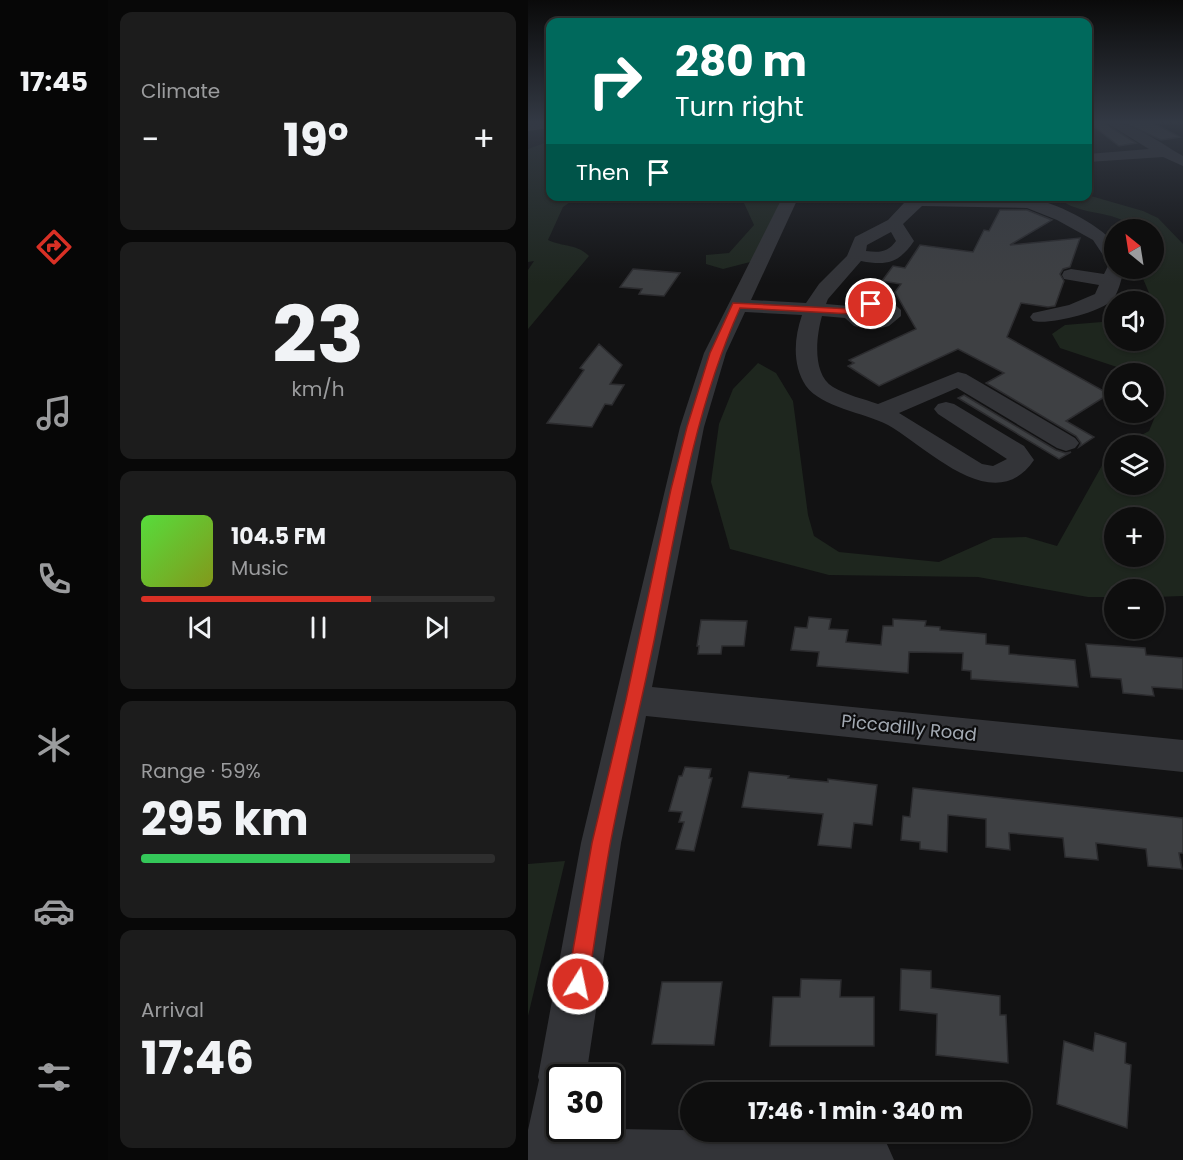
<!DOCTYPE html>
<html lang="en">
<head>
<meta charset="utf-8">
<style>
  body { margin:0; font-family:Poppins,sans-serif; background:#1c1c1c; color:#f1f3f6; height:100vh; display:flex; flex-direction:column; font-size:22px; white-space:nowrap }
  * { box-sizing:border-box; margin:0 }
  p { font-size:20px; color:#9b9c9e }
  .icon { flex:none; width:33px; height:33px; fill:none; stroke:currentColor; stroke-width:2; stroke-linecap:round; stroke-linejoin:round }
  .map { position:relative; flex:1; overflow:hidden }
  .panel { display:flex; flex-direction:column; gap:12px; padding:12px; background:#080808; width:420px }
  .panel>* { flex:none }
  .guide { position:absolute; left:18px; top:18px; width:546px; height:183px; border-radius:12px; box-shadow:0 2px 4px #0004,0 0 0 2px #2e2e2e; background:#00695c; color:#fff; overflow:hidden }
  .needle { width:39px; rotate:330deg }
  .buttons { position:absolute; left:576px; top:219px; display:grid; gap:12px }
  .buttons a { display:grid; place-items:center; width:60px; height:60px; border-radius:50%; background:#0e0e0e; box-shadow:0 2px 4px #0004,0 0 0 2px #2e2e2e; font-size:30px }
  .speed { position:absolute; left:18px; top:1064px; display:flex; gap:12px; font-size:30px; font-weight:700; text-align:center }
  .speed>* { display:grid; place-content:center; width:78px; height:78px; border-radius:50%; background:#0e0e0e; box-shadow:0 2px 4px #0004,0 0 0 2px #2e2e2e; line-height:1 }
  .speed .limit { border:3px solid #111; border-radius:9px; background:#fff; color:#111 }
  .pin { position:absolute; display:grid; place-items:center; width:51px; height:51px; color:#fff; margin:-26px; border:3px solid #fff; border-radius:50%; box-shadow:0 2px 6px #0007 }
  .me { position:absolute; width:66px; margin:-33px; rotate:10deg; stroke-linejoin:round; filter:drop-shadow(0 0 4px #0008) }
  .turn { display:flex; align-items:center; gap:21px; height:126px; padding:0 30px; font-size:27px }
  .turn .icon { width:78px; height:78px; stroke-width:2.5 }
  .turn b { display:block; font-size:42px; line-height:51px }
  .then { display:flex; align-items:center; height:57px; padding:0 30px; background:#0003; gap:12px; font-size:22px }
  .big { font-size:45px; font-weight:700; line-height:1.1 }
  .panel .tile { flex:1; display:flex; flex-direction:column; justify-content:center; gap:9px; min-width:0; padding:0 21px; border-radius:12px; background:#1c1c1c }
  .panel .dial { align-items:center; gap:0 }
  .dial b { font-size:78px; line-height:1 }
  .song { display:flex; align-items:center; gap:18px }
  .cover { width:72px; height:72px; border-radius:9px; background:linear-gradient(135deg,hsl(110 70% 55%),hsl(70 70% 35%)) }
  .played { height:6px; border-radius:3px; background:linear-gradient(90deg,#d93025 65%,#2e2e2e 65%) }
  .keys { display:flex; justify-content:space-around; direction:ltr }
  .heat { display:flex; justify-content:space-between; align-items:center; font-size:33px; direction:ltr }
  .charge { height:9px; border-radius:4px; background:linear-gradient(90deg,#34c759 59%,#2e2e2e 0) }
  .trip { position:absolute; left:152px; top:1082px; width:351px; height:60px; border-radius:30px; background:#0e0e0e; box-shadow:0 2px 4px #0004,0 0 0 2px #2e2e2e; font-weight:700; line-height:60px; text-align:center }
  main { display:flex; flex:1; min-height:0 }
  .dock { display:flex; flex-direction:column; width:108px; justify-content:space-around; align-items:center; background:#060606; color:#9b9c9e }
  .dock .icon { width:42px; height:42px }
  .dock .active { color:#d93025 }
  .dock b { font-size:27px; color:#f1f3f6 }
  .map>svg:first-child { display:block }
</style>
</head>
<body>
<main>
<nav class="dock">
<b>17:45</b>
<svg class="icon active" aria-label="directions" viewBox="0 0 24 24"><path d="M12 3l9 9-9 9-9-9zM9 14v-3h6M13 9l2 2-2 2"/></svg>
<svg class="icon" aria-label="music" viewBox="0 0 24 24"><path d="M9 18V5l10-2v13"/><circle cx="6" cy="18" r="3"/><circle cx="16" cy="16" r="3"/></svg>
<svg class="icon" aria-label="phone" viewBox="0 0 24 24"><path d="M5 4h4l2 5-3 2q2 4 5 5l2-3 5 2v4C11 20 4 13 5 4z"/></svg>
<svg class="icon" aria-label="climate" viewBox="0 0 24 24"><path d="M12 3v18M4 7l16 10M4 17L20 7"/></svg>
<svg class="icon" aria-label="car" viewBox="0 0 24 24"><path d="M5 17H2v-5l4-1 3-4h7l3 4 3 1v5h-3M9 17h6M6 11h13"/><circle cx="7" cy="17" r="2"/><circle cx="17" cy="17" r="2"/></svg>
<svg class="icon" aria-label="filters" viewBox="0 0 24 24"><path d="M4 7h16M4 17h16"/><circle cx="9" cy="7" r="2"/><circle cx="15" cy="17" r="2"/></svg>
</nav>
<section class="panel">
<div class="tile"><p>Climate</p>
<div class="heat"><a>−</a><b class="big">19°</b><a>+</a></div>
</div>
<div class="tile dial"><b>23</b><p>km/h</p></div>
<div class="tile">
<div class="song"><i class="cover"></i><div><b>104.5 FM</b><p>Music</p></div></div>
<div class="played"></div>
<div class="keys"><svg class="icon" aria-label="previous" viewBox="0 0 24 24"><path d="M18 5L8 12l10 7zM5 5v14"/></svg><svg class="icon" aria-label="pause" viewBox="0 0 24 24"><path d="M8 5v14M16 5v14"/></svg><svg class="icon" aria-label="next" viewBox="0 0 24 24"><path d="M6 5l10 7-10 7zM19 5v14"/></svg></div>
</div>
<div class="tile"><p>Range · 59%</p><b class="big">295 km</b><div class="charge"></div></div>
<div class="tile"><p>Arrival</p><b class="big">17:46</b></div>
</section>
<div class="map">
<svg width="655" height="1160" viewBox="0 0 655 1160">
  <rect width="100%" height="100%" fill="#121213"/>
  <path fill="#1e261e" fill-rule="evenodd" d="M22,141V196L49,197L35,207L20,240C35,247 50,244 61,256L0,329V270L6,261L0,262V149Z
    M563,196L615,211L630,218L655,244V596L626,597V590H586V597H560L450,577L301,575L202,549L183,482L191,424L205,389L230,363L248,373L265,401L280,515L286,536L311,552L411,562L465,538L498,537L529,546L581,453L586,450V484H626V446L595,445L621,431L633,402L626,393V374L607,373L532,348L524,334L537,325L586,321V340H626V313L629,312L611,269L626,268V230L606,229C592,213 568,215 549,208C541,206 534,201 528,197ZM586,518H626V556H586Z
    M130,197H258L226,261L195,269L178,264V255L201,253L226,225L216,203C188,196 158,202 130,197Z
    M37,861L0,1016V864Z"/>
  <path fill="#3e4043" stroke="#2c2c2f" stroke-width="1.5" d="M560,122H575L608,143L591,146Z
    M594,122H624L652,137L633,140Z
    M472,210H499L524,220L482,245L552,238L542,267L535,269L532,274L536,281L527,306L520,307L493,303L479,337L581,394L538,421L566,437L551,447L553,443L548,436L458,383L476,373L430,349L351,386L320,366L326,363L321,360L388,329L367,292L373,284L354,281L365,266L377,268L392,245L445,252L456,230L461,231Z
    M105,269L152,273L136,296L111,294L114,289L92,287Z
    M71,344L94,365L82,384L96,385L84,405L77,404L64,427L19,423L56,370L52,368Z
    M436,395L528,450L537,453L543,452L531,459L430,398Z
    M281,617L303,619L301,629L320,630L318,642L353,645L355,626H365V619L398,621L397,626L412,627V630L458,634V644L481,646V654L547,660L550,687L443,679V671L434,670L435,653L381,652L380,673L289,666L291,652L263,650L267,627L279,628Z
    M173,620L219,621L216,646H194L193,654H170L171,646H169Z
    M558,644L617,648L618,655L655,658V689L624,687L626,696L595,693L593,679L563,677Z
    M157,767L183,769L181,778H184L166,851L148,849L156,822H151L154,812L141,811L151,776H154Z
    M221,772L261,776L260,778L300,782V779L349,785L344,825L326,823L323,848L290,845L295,814L214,807Z
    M385,788L655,818V853H651L654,869L620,866L618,849L568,843L570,860L537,857L535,838L481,833L482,850L458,847V819L420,815L419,852L392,849V842L373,840L375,816L382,817Z
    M373,969L403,971V988L472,996V1015H478L480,1063L408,1055L409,1014L372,1010Z
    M273,979L313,980L312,997H346V1046H242L245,997H272Z
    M134,982H194L186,1045L124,1044Z
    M567,1033L598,1043L597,1063L603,1065L599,1128L529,1104L536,1041L565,1051Z"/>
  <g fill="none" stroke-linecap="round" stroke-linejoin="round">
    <path fill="#333438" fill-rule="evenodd" d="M22,122V128L0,131V123Z
      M577,122C605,121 632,143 655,156V166L635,157L560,162V154L621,149Z
      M255,196H271L223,300L278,303L291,284L319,256L327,237L360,220L376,203L390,196C423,196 469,194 501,198C525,201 571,224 586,243V268H597C593,278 591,295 582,302C569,313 521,325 505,321L502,317L505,313L541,305L567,294L571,285L536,279L534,275L536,271L543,269L576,274L581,264L565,240L529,220L499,208L394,206L375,224L386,241C371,263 359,266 333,261L300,299L298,304L321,306L329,300L347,298L364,302L373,310V316L361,326L344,330L326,326L317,318L294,316C288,337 284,374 305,387C318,395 336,399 350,404L430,372L438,374L547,438L551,443L547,448L538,451L529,448L429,388L371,413L454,464L465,466L479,459L410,414L406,409L410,404L418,402L426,404L496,446L506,460C466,519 399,447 360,425C337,413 293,407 278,386C264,365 266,338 274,315L217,312L198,353L176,427L124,687L655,740V772L118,716L93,843L58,1077H32V1128L328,1133L358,1142L366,1160H0V1130L11,1080L10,1077L53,843L152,427L176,353ZM363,232L368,241C360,252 352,253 338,251L339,245ZM341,310H348L353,314L344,317L336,314Z"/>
  </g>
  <linearGradient id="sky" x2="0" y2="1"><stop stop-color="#0a0a0a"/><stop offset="0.43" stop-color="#333944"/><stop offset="1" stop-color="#333944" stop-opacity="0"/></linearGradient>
  <rect width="655" height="284" fill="url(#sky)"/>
  <path fill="#d93025" stroke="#8d1f18" stroke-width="1.5" d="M343,301L347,304L346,306L334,308L325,314L212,308C165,413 148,528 126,641C112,709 95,776 82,845C74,891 67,937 60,984L57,991L50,994L42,991L39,984L64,843L98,700L143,489L159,427L182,353L205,303L323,309L328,304Z"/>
  <g text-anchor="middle" stroke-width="4.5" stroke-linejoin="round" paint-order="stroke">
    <g font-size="18" fill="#a3aab3" stroke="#0d0d0e">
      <text transform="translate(381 728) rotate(6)" y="6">Piccadilly Road</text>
    </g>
  </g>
</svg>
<div class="buttons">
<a><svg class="needle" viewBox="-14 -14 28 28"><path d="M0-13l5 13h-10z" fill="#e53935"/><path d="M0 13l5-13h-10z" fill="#9b9c9e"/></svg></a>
<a><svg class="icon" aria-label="sound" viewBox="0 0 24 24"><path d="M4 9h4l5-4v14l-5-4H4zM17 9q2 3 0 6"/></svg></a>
<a><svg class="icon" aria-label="search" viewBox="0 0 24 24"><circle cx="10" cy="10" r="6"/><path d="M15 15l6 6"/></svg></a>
<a><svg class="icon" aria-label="layers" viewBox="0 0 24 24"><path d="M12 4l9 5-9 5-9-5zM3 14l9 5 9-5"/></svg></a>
<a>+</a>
<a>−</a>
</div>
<div class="speed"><div class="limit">30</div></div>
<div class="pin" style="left:343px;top:304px;background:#d93025"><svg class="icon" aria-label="arrive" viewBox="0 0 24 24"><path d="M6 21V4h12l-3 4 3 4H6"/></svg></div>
<svg class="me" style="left:50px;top:984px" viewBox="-20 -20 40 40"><circle r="17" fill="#d93025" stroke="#fff" stroke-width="3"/><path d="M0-11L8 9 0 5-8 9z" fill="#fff"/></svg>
<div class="trip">17:46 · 1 min · 340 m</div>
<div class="guide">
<div class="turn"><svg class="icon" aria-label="right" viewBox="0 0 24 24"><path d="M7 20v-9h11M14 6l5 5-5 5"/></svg><div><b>280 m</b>Turn right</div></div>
<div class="then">Then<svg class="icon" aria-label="arrive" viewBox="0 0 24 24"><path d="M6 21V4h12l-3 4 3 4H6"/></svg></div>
</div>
</div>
</main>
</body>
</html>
